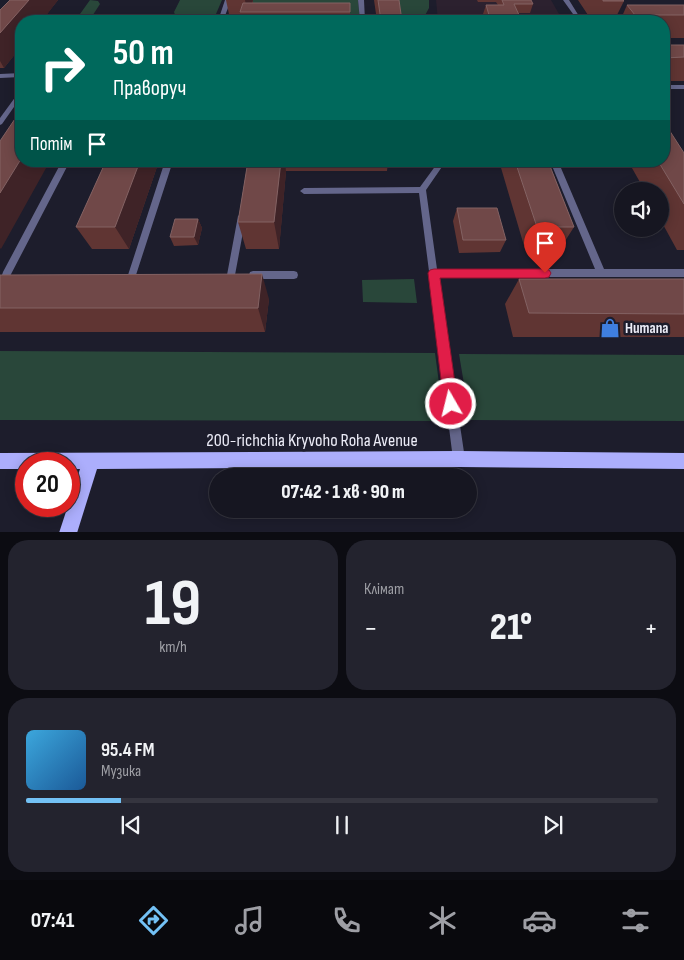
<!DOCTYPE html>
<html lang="uk">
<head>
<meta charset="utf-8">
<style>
  body { margin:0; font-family:"Sofia Sans Condensed",sans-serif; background:#23232e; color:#f1f3f6; height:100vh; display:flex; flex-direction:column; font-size:19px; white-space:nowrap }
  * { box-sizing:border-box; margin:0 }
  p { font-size:16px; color:#9e9fa5 }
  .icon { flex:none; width:28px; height:28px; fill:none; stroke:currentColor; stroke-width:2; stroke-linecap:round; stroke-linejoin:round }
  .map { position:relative; height:532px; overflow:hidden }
  .panel { display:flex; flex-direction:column; gap:8px; padding:8px; background:#0c0c12; flex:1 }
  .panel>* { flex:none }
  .guide { position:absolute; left:15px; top:15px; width:655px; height:152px; border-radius:20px; box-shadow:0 2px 12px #0003,0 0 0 1px #35353f; background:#00695c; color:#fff; overflow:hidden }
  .buttons { position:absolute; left:614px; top:182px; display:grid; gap:10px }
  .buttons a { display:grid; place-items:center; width:55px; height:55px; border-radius:50%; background:#161621; box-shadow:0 2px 12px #0003,0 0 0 1px #35353f; font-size:25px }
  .speed { position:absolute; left:15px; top:452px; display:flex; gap:10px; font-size:25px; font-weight:700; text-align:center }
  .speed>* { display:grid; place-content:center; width:65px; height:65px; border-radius:50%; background:#161621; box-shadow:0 2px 12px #0003,0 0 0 1px #35353f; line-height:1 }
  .speed .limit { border:8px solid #d22; background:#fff; color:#111 }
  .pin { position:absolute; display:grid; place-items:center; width:42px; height:42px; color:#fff; margin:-51px -21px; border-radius:50% 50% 50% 0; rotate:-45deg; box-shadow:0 0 5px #0007 }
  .pin .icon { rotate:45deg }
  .me { position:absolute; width:55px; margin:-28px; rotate:352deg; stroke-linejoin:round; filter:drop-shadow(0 0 4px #0008) }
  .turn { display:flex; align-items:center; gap:18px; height:105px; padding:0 15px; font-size:22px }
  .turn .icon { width:65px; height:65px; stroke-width:2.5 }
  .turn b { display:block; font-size:35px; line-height:42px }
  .then { display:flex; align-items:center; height:48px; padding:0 15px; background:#0003; gap:10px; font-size:19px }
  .big { font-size:38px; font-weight:800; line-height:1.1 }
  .panel .tile { flex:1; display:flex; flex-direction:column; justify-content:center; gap:8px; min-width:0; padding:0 18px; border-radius:20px; background:#23232e }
  .panel .dial { align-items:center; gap:0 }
  .dial b { font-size:65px; line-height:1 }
  .song { display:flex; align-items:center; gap:15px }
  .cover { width:60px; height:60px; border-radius:8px; background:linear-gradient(135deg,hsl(200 70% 55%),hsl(210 70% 35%)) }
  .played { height:5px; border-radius:2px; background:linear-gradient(90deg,#73c1f5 15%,#35353f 15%) }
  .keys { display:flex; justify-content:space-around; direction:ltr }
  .heat { display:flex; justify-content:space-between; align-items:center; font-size:28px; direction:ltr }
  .panel .tiles { flex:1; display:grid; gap:8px; grid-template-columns:1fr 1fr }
  .tile:last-child { grid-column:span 2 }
  .trip { position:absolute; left:209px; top:468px; width:268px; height:50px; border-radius:25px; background:#161621; box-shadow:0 2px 12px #0003,0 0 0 1px #35353f; font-weight:800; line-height:50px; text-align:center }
  .menu { display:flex; height:80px; justify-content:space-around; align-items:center; background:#09090d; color:#9e9fa5 }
  .menu .icon { width:35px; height:35px }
  .menu .on { color:#73c1f5 }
  .menu b { font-size:22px; color:#f1f3f6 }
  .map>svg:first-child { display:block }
</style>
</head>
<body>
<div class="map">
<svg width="684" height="533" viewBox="0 0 684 533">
  <rect width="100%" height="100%" fill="#1d1d2c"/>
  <path fill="#2c212f" d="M436,0H551L563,21H438Z"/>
  <path fill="#29473a" d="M90,0L98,1L100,4L89,21H75Z
    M180,0H222L213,21L177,20L174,12Z
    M253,0H358L360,21H248Z
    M393,0H429V8L422,21H396Z
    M414,279L417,303L363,302L362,280Z
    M0,351L435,353L444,421L0,420Z
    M459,354L684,355V421L470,420Z"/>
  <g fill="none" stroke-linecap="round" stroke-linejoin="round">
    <path fill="#64668b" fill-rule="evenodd" d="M225,0H231L223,21H218Z
      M358,0H364L365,21H360Z
      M563,0H569L582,21H578Z
      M21,73V77L0,78V74Z
      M664,85H684V89H664Z
      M21,91V97L2,124L0,125V118L19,92Z
      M62,161H70L9,278H3L2,275L3,272Z
      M165,161H173L136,275L135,278H129L128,275Z
      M439,161H446L426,190L437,269H595L550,161H558L604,269H684V277H438L465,459L463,463L459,465L455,463L453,459L419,193L304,194L300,191L304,188L420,187Z
      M242,213L246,216L235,275L234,278H228L227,275L238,216Z
      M253,271H294L297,272L298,275L297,278L294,279H253L250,278L249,275L250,272Z"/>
    <path fill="#acaefc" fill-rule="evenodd" d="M459,451L684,453V469L459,467L97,469L77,533H59L80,469H69V464H26V469H0V453Z"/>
  </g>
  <path fill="#603533" d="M10,0H58L4,68H0V10Z
    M226,0H253V3L350,12V21H242L241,19H230Z
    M374,0H399L402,21H377Z
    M477,0H531L533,4L530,13H519V15L542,21H486L483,14L486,5H498L496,2H478Z
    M578,0H623L624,1L614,21H592Z
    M627,5H684V38H664V21H620Z
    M664,45H684V81H664Z
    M684,153V250H677L660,219V191H645L628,161H664Z
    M106,161H159L129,249H92L76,227Z
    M248,161H388L387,171H286L279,249H246L238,222Z
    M499,161H548L574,227L560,249H525Z
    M457,208L506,240L500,252L459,253L453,221Z
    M198,219L202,228L198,245L174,246L170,237Z
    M0,275L269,299L265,332H0Z
    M519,279H684V337H513L505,304Z"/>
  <path fill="#3f2327" d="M29,0H58L42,21H21V47L4,68L0,61V33Z
    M245,0H253L250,12H247Z
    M21,159V161H50L1,249L0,248V193Z
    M140,161H159L129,249L115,227Z
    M281,161H285L286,172L279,249L274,222Z
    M198,219L202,228L198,245L194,237Z
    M262,274L269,299L265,332L258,308Z"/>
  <path fill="#704848" stroke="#836263" d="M10,0H29L0,33V10Z
    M378,0H399L402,21H381Z
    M502,0H531L533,4H514L519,15H538L542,21H511L509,15H489L486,5H504Z
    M603,0H623L624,1H603Z
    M243,3H350V12H240Z
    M627,5H684V15H635Z
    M664,45H684V57L664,58Z
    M21,110V159L0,193V141Z
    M664,122L684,153V204L658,161H664Z
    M106,161H140L115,227H76Z
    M248,161H281L274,222H238Z
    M515,161H548L574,227H537Z
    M457,208H497L506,240H463Z
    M175,219H198L194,237H170Z
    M262,274L258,308H0V275Z
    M519,279H684V314L529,313Z"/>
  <path fill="#e11d48" stroke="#92132f" d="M434,269H545L549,270L551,273L549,277L545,278H440L458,404L456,409L451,411L446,409L444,404L428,273L430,270Z"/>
  <defs>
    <symbol id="shop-bare" viewBox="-9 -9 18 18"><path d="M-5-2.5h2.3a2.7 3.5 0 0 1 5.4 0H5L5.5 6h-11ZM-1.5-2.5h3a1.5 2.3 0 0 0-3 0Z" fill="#3f7fe0" stroke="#1d1d2c" stroke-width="2.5" paint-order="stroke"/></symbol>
  </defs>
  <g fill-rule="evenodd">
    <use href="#shop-bare" x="596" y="314" width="28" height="28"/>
  </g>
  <g text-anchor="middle" stroke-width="5" stroke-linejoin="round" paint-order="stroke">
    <g font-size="15" font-weight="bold" fill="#ececf7" stroke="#1d1d2c" text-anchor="start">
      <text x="625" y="333">Humana</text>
    </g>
    <g font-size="18" fill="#ececf7" stroke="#1d1d2c">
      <text x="312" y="446">200-richchia Kryvoho Roha Avenue</text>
    </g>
  </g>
</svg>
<div class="buttons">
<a><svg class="icon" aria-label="sound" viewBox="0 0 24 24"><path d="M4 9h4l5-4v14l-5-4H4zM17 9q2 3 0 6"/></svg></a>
</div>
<div class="speed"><div class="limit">20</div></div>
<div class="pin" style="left:545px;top:273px;background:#d93025"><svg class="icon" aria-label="arrive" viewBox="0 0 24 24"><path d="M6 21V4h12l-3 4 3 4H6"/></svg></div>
<svg class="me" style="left:451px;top:404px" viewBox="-20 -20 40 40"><circle r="17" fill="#e11d48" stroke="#fff" stroke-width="3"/><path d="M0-11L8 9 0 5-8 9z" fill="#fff"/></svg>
<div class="trip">07:42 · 1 хв · 90 m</div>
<div class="guide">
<div class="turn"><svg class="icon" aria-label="right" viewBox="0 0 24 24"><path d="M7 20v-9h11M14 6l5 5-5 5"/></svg><div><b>50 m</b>Праворуч</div></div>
<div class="then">Потім<svg class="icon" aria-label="arrive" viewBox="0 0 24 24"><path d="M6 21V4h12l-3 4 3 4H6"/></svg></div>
</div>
</div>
<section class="panel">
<div class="tiles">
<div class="tile dial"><b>19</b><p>km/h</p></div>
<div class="tile"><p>Клімат</p>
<div class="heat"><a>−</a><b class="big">21°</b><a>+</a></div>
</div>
<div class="tile">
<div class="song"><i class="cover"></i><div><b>95.4 FM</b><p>Музика</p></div></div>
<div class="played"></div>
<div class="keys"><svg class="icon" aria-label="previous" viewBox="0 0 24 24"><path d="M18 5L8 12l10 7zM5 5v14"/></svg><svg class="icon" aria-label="pause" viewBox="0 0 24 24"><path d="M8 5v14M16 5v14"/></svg><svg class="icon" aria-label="next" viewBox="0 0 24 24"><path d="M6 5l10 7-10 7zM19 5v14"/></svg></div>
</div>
</div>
</section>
<nav class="menu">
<b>07:41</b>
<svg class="icon on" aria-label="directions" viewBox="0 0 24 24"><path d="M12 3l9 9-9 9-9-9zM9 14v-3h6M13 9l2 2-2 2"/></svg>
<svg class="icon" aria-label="music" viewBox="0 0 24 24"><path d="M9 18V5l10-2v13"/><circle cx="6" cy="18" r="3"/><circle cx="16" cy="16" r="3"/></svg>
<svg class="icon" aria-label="phone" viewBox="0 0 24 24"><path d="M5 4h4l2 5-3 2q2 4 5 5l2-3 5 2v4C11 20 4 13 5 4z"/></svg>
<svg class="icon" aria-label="climate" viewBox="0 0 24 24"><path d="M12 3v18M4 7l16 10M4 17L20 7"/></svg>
<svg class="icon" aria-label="car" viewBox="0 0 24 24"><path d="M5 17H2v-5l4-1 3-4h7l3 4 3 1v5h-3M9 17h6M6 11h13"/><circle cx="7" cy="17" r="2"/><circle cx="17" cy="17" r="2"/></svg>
<svg class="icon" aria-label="filters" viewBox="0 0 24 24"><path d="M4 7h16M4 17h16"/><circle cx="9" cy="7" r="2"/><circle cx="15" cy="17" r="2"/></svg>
</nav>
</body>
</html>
